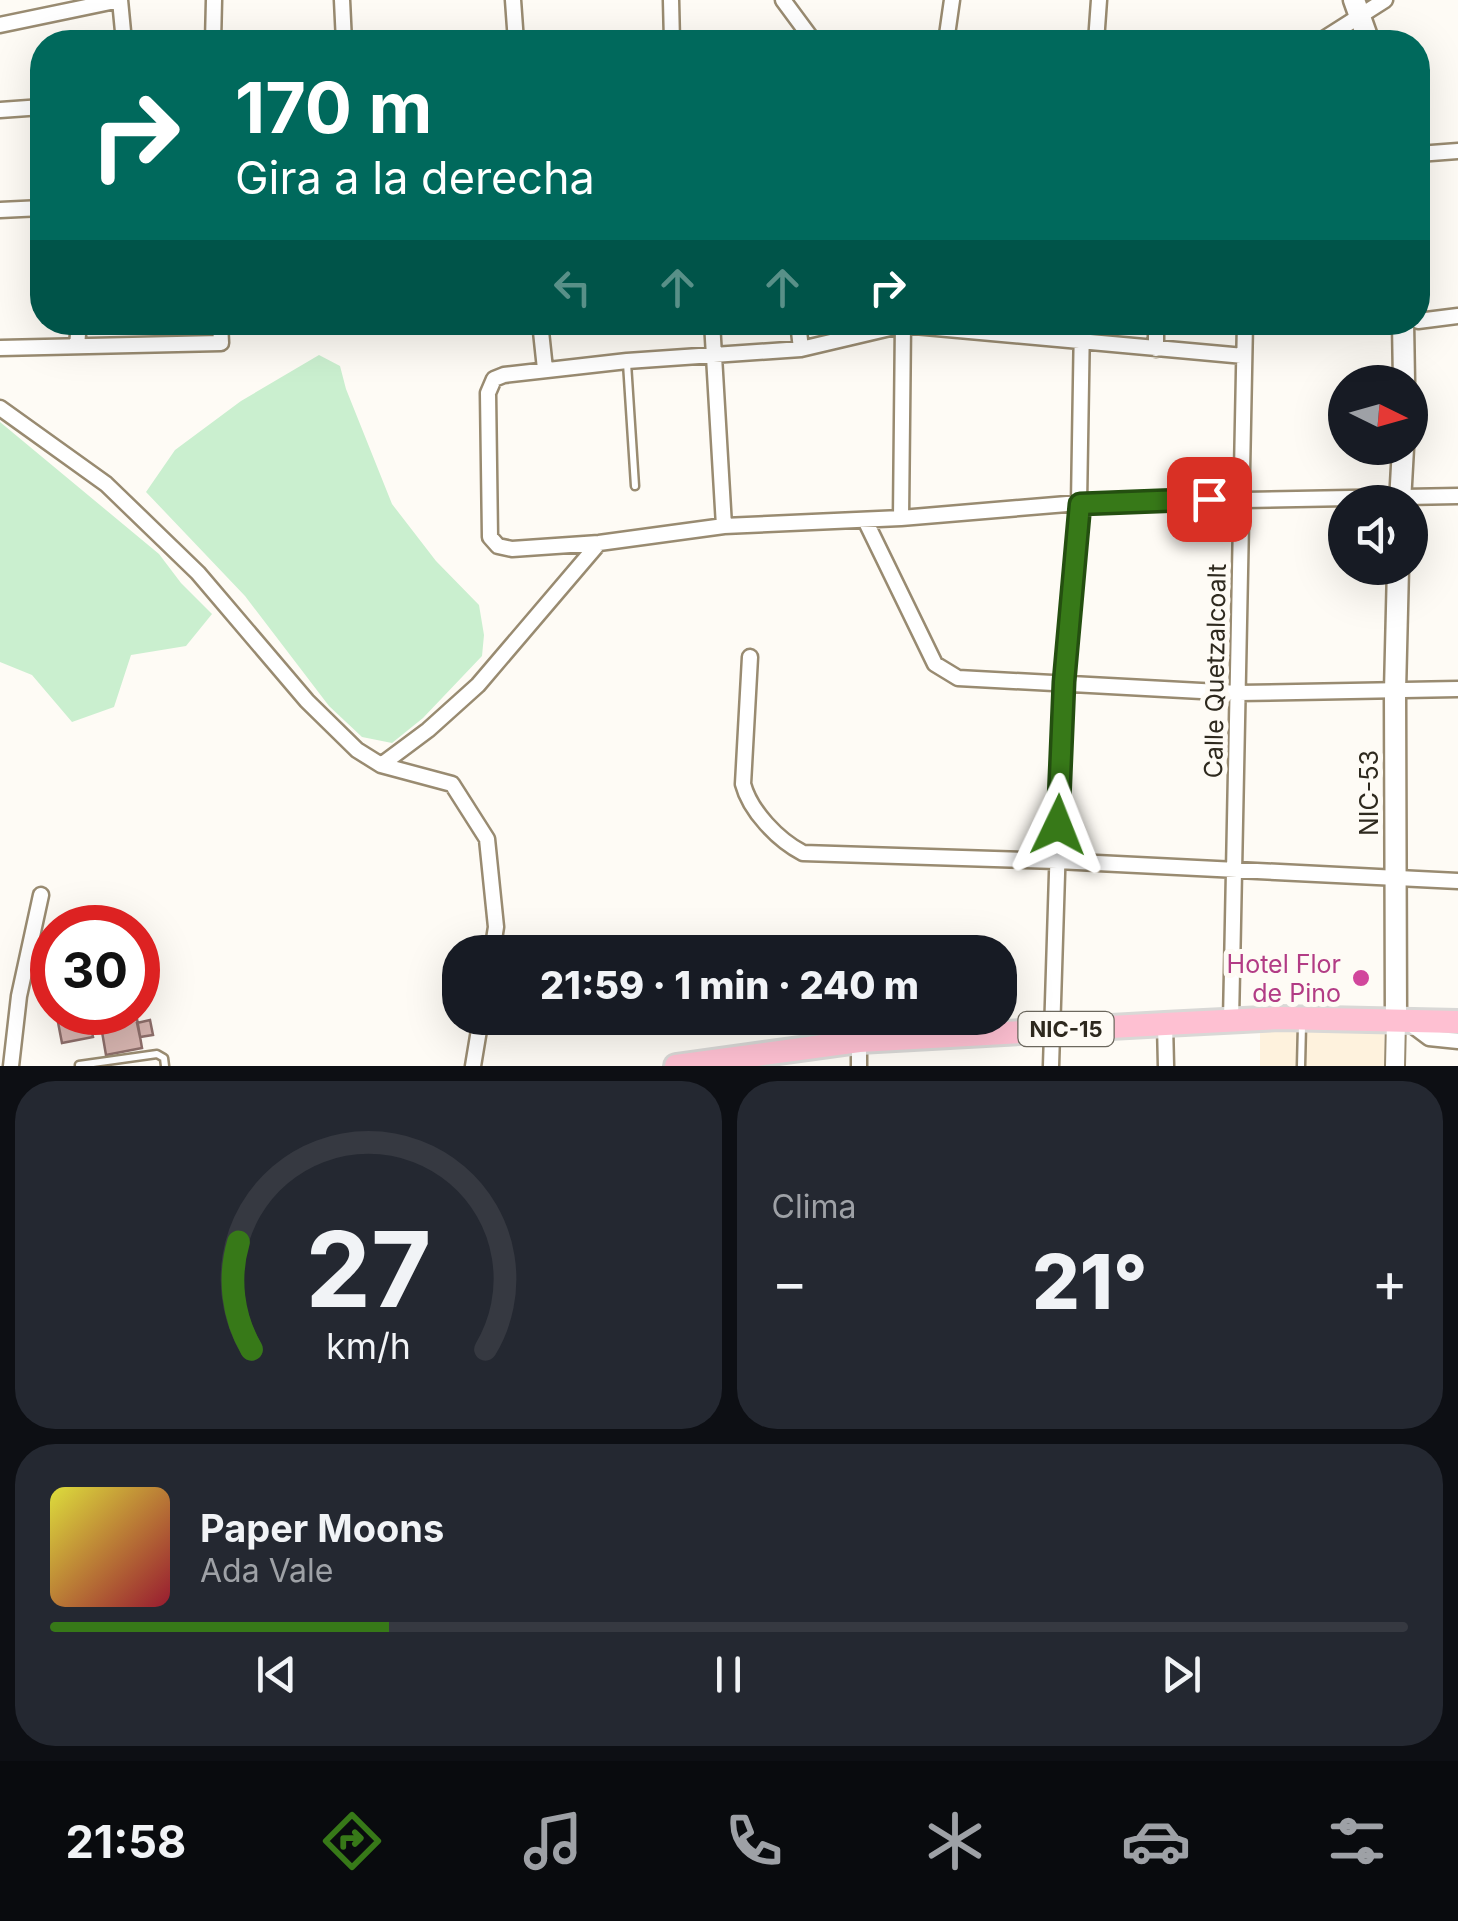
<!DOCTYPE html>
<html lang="es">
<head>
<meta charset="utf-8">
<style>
  body { margin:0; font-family:Inter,sans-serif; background:#242831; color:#f1f3f6; height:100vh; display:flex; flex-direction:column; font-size:38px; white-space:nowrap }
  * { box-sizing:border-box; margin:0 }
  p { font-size:32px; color:#9ea1a6 }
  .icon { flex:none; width:55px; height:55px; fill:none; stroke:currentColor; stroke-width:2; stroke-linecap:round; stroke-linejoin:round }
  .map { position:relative; height:1066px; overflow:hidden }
  .side { display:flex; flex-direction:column; gap:15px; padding:15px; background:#0d0f14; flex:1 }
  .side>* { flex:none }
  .banner { position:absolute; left:30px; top:30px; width:1400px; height:305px; border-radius:40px; box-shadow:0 10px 40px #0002; background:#00695c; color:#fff; overflow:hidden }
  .needle { width:65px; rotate:95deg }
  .fabs { position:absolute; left:1328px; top:365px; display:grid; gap:20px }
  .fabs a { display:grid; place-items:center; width:100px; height:100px; border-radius:50%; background:#171b24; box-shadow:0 10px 40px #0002; font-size:50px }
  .speed { position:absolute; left:30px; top:905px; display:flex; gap:20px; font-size:50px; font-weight:700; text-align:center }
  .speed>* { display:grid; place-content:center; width:130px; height:130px; border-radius:50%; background:#171b24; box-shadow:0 10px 40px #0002; line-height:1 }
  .speed .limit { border:15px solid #d22; background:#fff; color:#111 }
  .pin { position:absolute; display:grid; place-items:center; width:85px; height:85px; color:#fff; margin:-42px; border-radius:20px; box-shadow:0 5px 15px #0006 }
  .me { position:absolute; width:110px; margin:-55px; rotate:2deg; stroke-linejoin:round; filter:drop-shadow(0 0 8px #0008) }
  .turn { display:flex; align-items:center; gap:35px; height:210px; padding:0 40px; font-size:45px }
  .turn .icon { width:130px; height:130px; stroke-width:2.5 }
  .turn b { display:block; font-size:70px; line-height:85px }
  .lanes { display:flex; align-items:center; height:95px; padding:0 40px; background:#0003; justify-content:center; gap:50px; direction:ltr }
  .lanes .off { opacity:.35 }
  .big { font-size:75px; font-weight:800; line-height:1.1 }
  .side .card { flex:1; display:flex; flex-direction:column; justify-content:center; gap:15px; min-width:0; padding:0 35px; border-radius:40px; background:#242831 }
  .side .dial { align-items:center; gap:0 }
  .dial svg { height:260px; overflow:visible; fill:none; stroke:#363941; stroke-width:7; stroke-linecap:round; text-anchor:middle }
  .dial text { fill:#f1f3f6; stroke:none }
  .song { display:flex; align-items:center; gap:30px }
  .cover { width:120px; height:120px; border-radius:15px; background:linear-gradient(135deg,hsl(60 70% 55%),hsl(350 70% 35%)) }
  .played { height:10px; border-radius:5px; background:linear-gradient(90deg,#377918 25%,#363941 25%) }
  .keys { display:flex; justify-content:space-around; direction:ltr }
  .heat { display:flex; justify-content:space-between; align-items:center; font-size:55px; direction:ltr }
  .side .tiles { flex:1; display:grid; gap:15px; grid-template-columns:1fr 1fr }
  .card:last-child { grid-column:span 2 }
  .trip { position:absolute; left:442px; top:935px; width:575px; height:100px; border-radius:40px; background:#171b24; box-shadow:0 10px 40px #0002; font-weight:800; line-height:100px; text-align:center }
  .tab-bar { display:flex; height:160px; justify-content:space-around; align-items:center; background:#090b0e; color:#9ea1a6 }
  .tab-bar .icon { width:70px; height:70px }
  .tab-bar .current { color:#377918 }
  .tab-bar b { font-size:45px; color:#f1f3f6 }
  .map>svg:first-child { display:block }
</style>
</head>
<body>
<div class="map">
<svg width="1458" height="1066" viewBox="0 0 1458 1066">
  <rect width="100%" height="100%" fill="#fefbf5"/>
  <path fill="#fef2dd" d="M1384,1028L1385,1066H1260V1030Z"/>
  <path fill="#caefcf" d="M319,355L340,366L346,389L392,504L436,561L479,605L484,635L482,656L423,718L392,743L362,737L329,706L245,596L146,492L175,450L241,401Z
    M0,422L159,554L181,583L212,614L186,646L131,655L114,707L72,722L32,675L0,662Z"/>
  <path fill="#d6b4af" stroke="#8d6e6a" stroke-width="2.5" d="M56,1012H88L93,1037L62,1043Z
    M137,1019L142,1048L106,1055L101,1026Z
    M150,1020L153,1035L140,1037L137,1023Z"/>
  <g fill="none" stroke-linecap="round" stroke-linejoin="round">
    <defs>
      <path id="service" d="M627,363L635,486
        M79,1065L157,1054L164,1058L165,1066
        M1301,1066L1302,1025"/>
      <path id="minor" d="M120,0L124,42
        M342,0L344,42
        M513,0L516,42
        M671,0L672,42
        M783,0L814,42
        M0,25L120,0
        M213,42L214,0
        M946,42L952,0
        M1096,42L1099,0
        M1319,42L1385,0
        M0,110L42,107
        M1418,154L1458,151
        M0,210L42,208
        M1418,321L1458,316
        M540,322L545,369
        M712,322L724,526
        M798,322L801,349
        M1156,322V349
        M77,346L79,322
        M0,348L221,343L220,322
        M1244,356L903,325L801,349L627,361L504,375L494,379L488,393L490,537L498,546L512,549L599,543L724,526L901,518L1079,503L1458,496
        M0,408L106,484L198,573L307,701L357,750L381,765L452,784L487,839L496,927L492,952
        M901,518L903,322
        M865,520L935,664L958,678L1238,693L1458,689
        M750,657L743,784C750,811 778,840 803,853L1057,861L1458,881
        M381,765L428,730L478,685L599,543
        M1231,1021L1245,322
        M1409,1023L1429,1038L1458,1041
        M1165,1024L1166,1066
        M11,1066L19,996L41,895
        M473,1066L481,1018
        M859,1066V1041
        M1051,1066L1063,682L1079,503L1082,322"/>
      <path id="tertiary" d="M1395,1066L1396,1020"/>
      <path id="secondary" d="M1354,0L1369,42
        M1403,322L1404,382
        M1400,502L1403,448
        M1396,1020L1395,691L1398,568"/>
      <path id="trunk" d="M676,1066L859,1041L1165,1024L1280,1018L1458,1022"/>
    </defs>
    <use href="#service" stroke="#998b71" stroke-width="11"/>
    <use href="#minor" stroke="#998b71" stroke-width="19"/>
    <use href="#tertiary" stroke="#998b71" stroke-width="22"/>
    <use href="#secondary" stroke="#998b71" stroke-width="25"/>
    <use href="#trunk" stroke="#d9d8d6" stroke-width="28"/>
    <use href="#service" stroke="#fff" stroke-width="6"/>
    <use href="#minor" stroke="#fff" stroke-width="14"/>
    <use href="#tertiary" stroke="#fff" stroke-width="18"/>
    <use href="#secondary" stroke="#fff" stroke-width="20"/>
    <use href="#trunk" stroke="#fec0d2" stroke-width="22"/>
  </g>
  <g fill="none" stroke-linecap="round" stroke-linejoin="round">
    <defs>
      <path id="route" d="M1058,825L1064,682L1080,504L1209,499"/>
    </defs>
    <use href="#route" stroke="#244f10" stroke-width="25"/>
    <use href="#route" stroke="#377918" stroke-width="18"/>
  </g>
  <circle fill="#d1479c" stroke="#fefbf5" stroke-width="4" cx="1361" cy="978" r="10"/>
  <g text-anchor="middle" stroke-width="10" stroke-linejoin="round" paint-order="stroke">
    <rect fill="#fefbf5" stroke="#6c685e" stroke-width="2.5" x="1018.5" y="1012" width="95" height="34" rx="8"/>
    <g font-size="22" font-weight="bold" fill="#2e291e">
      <text x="1066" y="1037">NIC-15</text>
    </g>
    <g font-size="25" fill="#2e291e" stroke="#fefbf5">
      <text transform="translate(1215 671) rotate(-89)" y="9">Calle Quetzalcoalt</text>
      <text transform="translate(1369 793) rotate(-90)" y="9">NIC-53</text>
    </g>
    <g font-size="25" fill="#b23c85" stroke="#fefbf5" text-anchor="end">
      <text x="1341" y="973">Hotel Flor<tspan x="1341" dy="29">de Pino</tspan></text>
    </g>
  </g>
</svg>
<div class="fabs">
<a><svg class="needle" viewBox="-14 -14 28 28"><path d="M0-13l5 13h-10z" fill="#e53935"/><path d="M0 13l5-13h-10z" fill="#9ea1a6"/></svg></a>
<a><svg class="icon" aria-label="sound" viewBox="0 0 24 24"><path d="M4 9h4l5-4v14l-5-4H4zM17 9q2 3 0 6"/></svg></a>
</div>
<div class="speed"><div class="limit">30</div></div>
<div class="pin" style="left:1209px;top:499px;background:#d93025"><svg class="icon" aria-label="arrive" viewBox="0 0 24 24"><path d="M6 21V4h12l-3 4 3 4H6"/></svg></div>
<svg class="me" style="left:1058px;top:825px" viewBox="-20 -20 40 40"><path d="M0-17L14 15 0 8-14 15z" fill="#377918" stroke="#fff" stroke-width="4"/></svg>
<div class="trip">21:59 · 1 min · 240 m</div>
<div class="banner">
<div class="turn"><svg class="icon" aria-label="right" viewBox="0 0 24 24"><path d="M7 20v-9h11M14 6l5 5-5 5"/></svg><div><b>170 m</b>Gira a la derecha</div></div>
<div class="lanes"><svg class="icon off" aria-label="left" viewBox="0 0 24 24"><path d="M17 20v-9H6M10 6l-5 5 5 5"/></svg><svg class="icon off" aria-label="ahead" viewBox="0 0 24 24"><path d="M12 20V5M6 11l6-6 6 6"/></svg><svg class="icon off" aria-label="ahead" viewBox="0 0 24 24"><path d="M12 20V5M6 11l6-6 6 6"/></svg><svg class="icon" aria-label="right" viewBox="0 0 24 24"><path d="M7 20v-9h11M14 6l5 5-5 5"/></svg></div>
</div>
</div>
<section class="side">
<div class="tiles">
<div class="card dial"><svg viewBox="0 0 100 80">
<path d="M14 69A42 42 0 1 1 86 69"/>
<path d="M14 69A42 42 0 0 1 10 36" stroke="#377918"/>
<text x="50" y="56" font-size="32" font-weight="700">27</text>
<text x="50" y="72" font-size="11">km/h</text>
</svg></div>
<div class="card"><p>Clima</p>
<div class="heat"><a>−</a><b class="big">21°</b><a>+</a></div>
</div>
<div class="card">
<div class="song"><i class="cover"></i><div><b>Paper Moons</b><p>Ada Vale</p></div></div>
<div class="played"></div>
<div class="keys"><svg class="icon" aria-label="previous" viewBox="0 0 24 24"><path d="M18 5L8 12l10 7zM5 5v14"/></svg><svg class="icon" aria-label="pause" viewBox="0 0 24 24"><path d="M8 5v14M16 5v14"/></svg><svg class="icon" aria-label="next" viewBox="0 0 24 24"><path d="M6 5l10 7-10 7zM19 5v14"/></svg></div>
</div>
</div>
</section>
<nav class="tab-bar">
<b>21:58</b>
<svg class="icon current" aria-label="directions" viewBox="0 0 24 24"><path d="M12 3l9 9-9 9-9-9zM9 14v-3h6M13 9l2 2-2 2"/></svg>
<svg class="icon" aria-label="music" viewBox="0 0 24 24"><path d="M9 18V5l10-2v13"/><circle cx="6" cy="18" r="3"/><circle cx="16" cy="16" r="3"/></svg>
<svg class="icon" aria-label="phone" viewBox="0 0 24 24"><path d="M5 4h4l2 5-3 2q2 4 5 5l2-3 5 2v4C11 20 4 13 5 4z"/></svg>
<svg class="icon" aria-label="climate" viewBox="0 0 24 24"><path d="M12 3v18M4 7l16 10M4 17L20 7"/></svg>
<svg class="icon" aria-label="car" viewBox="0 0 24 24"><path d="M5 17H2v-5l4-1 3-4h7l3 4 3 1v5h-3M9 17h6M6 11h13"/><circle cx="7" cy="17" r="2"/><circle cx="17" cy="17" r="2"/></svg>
<svg class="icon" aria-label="filters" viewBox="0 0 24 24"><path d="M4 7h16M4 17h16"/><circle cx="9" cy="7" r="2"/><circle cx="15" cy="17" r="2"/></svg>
</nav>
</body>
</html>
